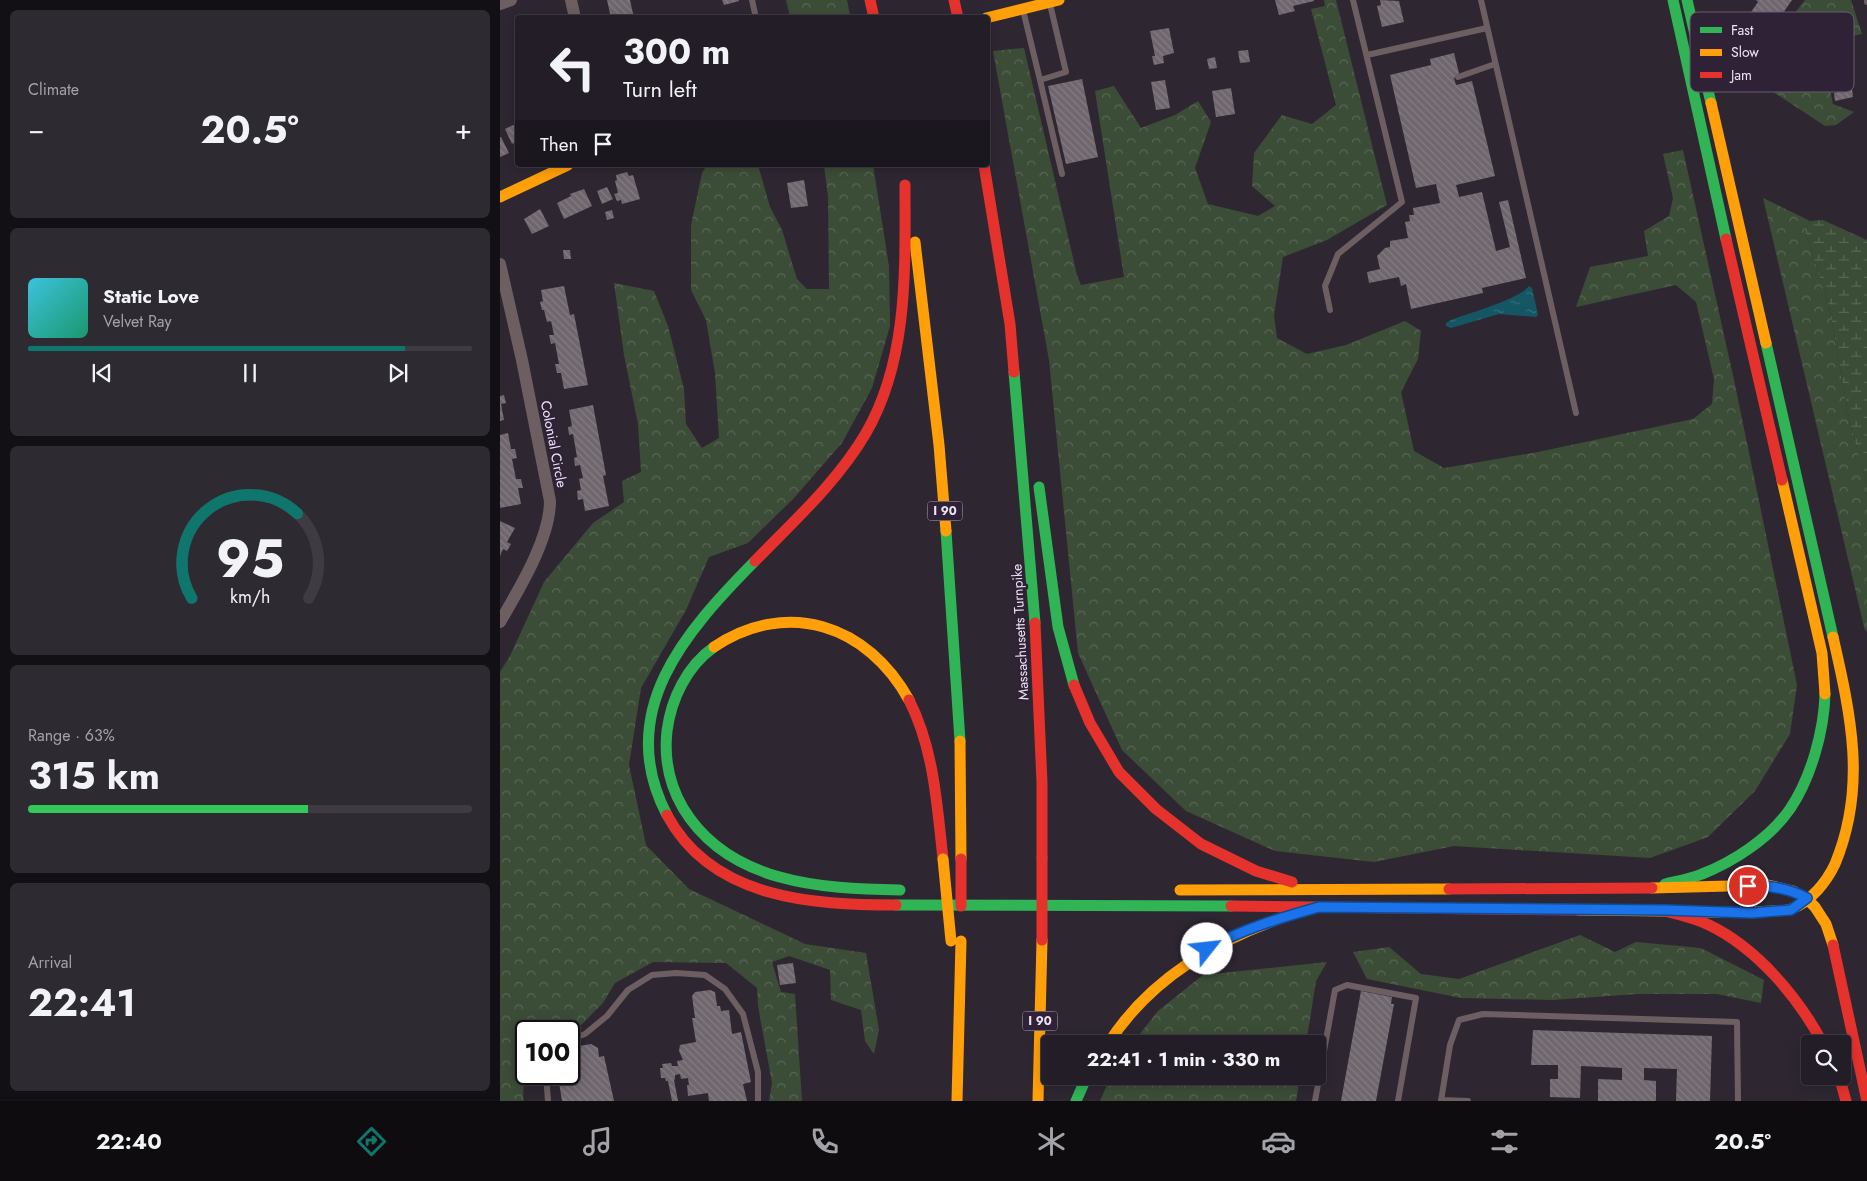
<!DOCTYPE html>
<html lang="en">
<head>
<meta charset="utf-8">
<style>
  body { margin:0; font-family:Jost,sans-serif; background:#2e2a32; color:#f1f3f6; height:100vh; display:flex; flex-direction:column; font-size:19px; white-space:nowrap }
  * { box-sizing:border-box; margin:0 }
  p { font-size:16px; color:#a2a2a7 }
  .icon { flex:none; width:28px; height:28px; fill:none; stroke:currentColor; stroke-width:2; stroke-linecap:round; stroke-linejoin:round }
  .map { position:relative; flex:1; overflow:hidden }
  .sheet { display:flex; flex-direction:column; gap:10px; padding:10px; background:#131015; width:500px }
  .sheet>* { flex:none }
  .hud { position:absolute; left:15px; top:15px; width:475px; height:152px; border-radius:5px; box-shadow:0 2px 12px #0003,0 0 0 1px #3f3b43; background:#221d26; color:#f1f3f6; overflow:hidden }
  .buttons { position:absolute; left:1301px; top:1035px; display:grid; gap:10px }
  .buttons a { display:grid; place-items:center; width:50px; height:50px; border-radius:5px; background:#221d26; box-shadow:0 2px 12px #0003,0 0 0 1px #3f3b43; font-size:25px }
  .speed { position:absolute; left:15px; top:1020px; display:flex; gap:10px; font-size:25px; font-weight:700; text-align:center }
  .speed>* { display:grid; place-content:center; width:65px; height:65px; border-radius:50%; background:#221d26; box-shadow:0 2px 12px #0003,0 0 0 1px #3f3b43; line-height:1 }
  .speed .limit { border:2px solid #111; border-radius:8px; background:#fff; color:#111 }
  .pin { position:absolute; display:grid; place-items:center; width:42px; height:42px; color:#fff; margin:-21px; border:2px solid #fff; border-radius:50%; box-shadow:0 1px 5px #0007 }
  .me { position:absolute; width:55px; margin:-28px; rotate:61deg; stroke-linejoin:round; filter:drop-shadow(0 0 4px #0008) }
  .turn { display:flex; align-items:center; gap:18px; height:105px; padding:0 25px; font-size:22px }
  .turn .icon { width:65px; height:65px; stroke-width:2.5 }
  .turn b { display:block; font-size:35px; line-height:42px }
  .then { display:flex; align-items:center; height:48px; padding:0 25px; background:#0003; gap:10px; font-size:19px }
  .big { font-size:38px; font-weight:700; line-height:1.1 }
  .sheet .widget { flex:1; display:flex; flex-direction:column; justify-content:center; gap:8px; min-width:0; padding:0 18px; border-radius:8px; background:#2e2a32 }
  .sheet .dial { align-items:center; gap:0 }
  .dial svg { height:130px; overflow:visible; fill:none; stroke:#3f3b43; stroke-width:7; stroke-linecap:round; text-anchor:middle }
  .dial text { fill:#f1f3f6; stroke:none }
  .song { display:flex; align-items:center; gap:15px }
  .cover { width:60px; height:60px; border-radius:8px; background:linear-gradient(135deg,hsl(190 70% 55%),hsl(160 70% 35%)) }
  .played { height:5px; border-radius:2px; background:linear-gradient(90deg,#0f766e 85%,#3f3b43 85%) }
  .keys { display:flex; justify-content:space-around; direction:ltr }
  .heat { display:flex; justify-content:space-between; align-items:center; font-size:28px; direction:ltr }
  .charge { height:8px; border-radius:4px; background:linear-gradient(90deg,#34c759 63%,#3f3b43 0) }
  .trip { position:absolute; left:541px; top:1035px; width:285px; height:50px; border-radius:5px; background:#221d26; box-shadow:0 2px 12px #0003,0 0 0 1px #3f3b43; font-weight:700; line-height:50px; text-align:center }
  .tab-bar { display:flex; height:80px; justify-content:space-around; align-items:center; background:#0e0c0f; color:#a2a2a7 }
  .tab-bar .icon { width:35px; height:35px }
  .tab-bar .on { color:#0f766e }
  .tab-bar b { font-size:22px; color:#f1f3f6 }
  main { display:flex; flex:1; min-height:0 }
  .map>svg:first-child { display:block }
</style>
</head>
<body>
<main>
<section class="sheet">
<div class="widget"><p>Climate</p>
<div class="heat"><a>−</a><b class="big">20.5°</b><a>+</a></div>
</div>
<div class="widget">
<div class="song"><i class="cover"></i><div><b>Static Love</b><p>Velvet Ray</p></div></div>
<div class="played"></div>
<div class="keys"><svg class="icon" aria-label="previous" viewBox="0 0 24 24"><path d="M18 5L8 12l10 7zM5 5v14"/></svg><svg class="icon" aria-label="pause" viewBox="0 0 24 24"><path d="M8 5v14M16 5v14"/></svg><svg class="icon" aria-label="next" viewBox="0 0 24 24"><path d="M6 5l10 7-10 7zM19 5v14"/></svg></div>
</div>
<div class="widget dial"><svg viewBox="0 0 100 80">
<path d="M14 69A42 42 0 1 1 86 69"/>
<path d="M14 69A42 42 0 0 1 79 17" stroke="#0f766e"/>
<text x="50" y="56" font-size="32" font-weight="700">95</text>
<text x="50" y="72" font-size="11">km/h</text>
</svg></div>
<div class="widget"><p>Range · 63%</p><b class="big">315 km</b><div class="charge"></div></div>
<div class="widget"><p>Arrival</p><b class="big">22:41</b></div>
</section>
<div class="map">
<svg width="1367" height="1101" viewBox="0 0 1367 1101">
  <defs>
    <pattern id="forest-crowns" width="20" height="18" patternUnits="userSpaceOnUse" patternTransform="scale(1.25)"><rect width="20" height="18" fill="#3c4d37"/><path d="M2 6a3 3 0 1 1 6 0M12 15a3 3 0 1 1 6 0" fill="none" stroke="#586654"/></pattern>
    <pattern id="wetland-marsh" width="20" height="14" patternUnits="userSpaceOnUse" patternTransform="scale(1.25)"><rect width="20" height="14" fill="#3c4d37"/><path d="M1 5h8M5 5V1M11 12h8M15 12V8" fill="none" stroke="#586654"/></pattern>
    <pattern id="water-ripples" width="26" height="14" patternUnits="userSpaceOnUse" patternTransform="scale(1.25)"><rect width="26" height="14" fill="#145663"/><path d="M2 4q2-2 4 0t4 0M15 11q2-2 4 0t4 0" fill="none" stroke="#366e7a"/></pattern>
    <pattern id="building-back-hatch" width="6" height="6" patternUnits="userSpaceOnUse" patternTransform="scale(1.25)"><rect width="6" height="6" fill="#6f666e"/><path d="M-1 5l2 2M0 0l6 6M5-1l2 2" fill="none" stroke="#847c83"/></pattern>
  </defs>
  <rect width="100%" height="100%" fill="#2e2732"/>
  <path fill="url(#forest-crowns)" d="M286,0H347L350,15L340,18L290,17Z
    M824,0H836L887,205L827,240L783,257L774,315L777,338L807,354L846,345L905,321L921,331L918,359L901,392L914,451L944,468L1038,452L1193,419L1212,404L1214,379L1196,302L1176,285L1076,307L1090,267L1148,256L1144,231L1169,216L1173,198L1163,154L1183,150L1234,380L1297,685L1290,734L1255,791L1208,837L1150,858L954,846L874,862L775,851L686,811L622,750L578,653L549,360L493,51L524,48L577,275L581,285L624,277L595,91L614,86L641,128L675,115L698,101L711,122L695,168L708,204L758,216L775,206L752,186L754,153L782,115L812,124L836,105L811,9L825,6Z
    M1305,0H1351L1362,34L1336,39L1322,52L1333,104L1354,112L1336,125L1325,126L1246,74Z
    M207,165H258L270,207L282,230L297,279L307,289H329L328,197L324,165H373L389,266L390,326L372,388L342,443L294,498L248,543L209,557L186,610L141,688L129,765L146,845L189,889L305,944L366,953L379,1030L374,1054L365,1041L361,1010L331,1000L330,970L289,956L272,962L281,992L295,994L302,1101H269L272,1083L258,1006L257,988L226,963L153,962L115,983L103,1003L77,1029L67,1031H26V1060L23,1096L24,1101H0V672L10,656L44,582L93,523L124,502L122,481L141,472L138,424L124,355L114,283L154,291L168,326L184,389L186,424L202,448L219,438L215,373L206,320L191,290V225L202,173Z
    M1263,198L1310,221L1305,231L1329,306L1349,419L1367,485V630L1365,631Z
    M1080,935L1115,952L1136,942L1201,948L1264,980L1261,1003L1217,994H1137L1053,1000L961,998L867,979L853,952L889,947L921,974L959,979Z
    M827,962L816,981L806,1044H632L658,1011L703,975Z
    M611,1076H800L796,1101H600Z"/>
  <path fill="url(#wetland-marsh)" d="M1323,220L1367,240V485L1349,419L1329,306L1305,231L1310,221Z"/>
  <path fill="url(#water-ripples)" d="M1029,286L1032,288L1038,315L1036,317L999,314L951,328L946,326V323L951,320C969,313 1018,300 1029,286Z"/>
  <path fill="url(#building-back-hatch)" d="M107,0H130L134,18H111Z
    M222,0H239V1L224,5Z
    M775,0H814V1L793,6L795,11L779,15Z
    M880,0L899,1L904,22L882,27L877,6L881,5Z
    M1256,0H1292L1261,45L1245,34L1255,19L1249,15L1258,2Z
    M669,28L674,53L663,56L664,63L654,65L652,56H655L650,31Z
    M748,50L750,62L740,63L738,51Z
    M954,53L959,73L954,78L956,85L972,81L995,176L956,185L959,197L982,192L996,251L1010,247L999,202L1008,200L1026,278L982,288L983,293L911,309L906,284L901,286L899,277L869,283L867,272L880,269L877,256L885,248L890,247V241L908,238L905,222L910,221L909,215H914L913,208L940,203L936,184L916,188L890,75L931,65L930,59Z
    M715,57L717,68L709,69L707,59Z
    M582,79L598,157L566,164L548,86Z
    M665,80L670,108L656,110L651,82Z
    M731,88L735,114L716,117L712,91Z
    M1352,89L1353,97L1335,101L1334,93Z
    M13,125L18,131V141L12,144L5,129Z
    M0,137H1L9,153L0,157Z
    M127,172L129,176L133,175L140,199L122,204L121,200L117,201L114,194L118,193L115,181L117,180L116,175Z
    M304,180L308,206L291,208L287,183Z
    M107,187L113,199L102,204L97,191Z
    M84,189L92,206L64,219L57,203L71,196L70,194Z
    M40,209L49,226L32,234L24,219Z
    M112,210L114,218L107,220L105,212Z
    M63,250H70L71,259H64Z
    M64,286L70,315L74,314L88,385L64,389L61,373H57L55,364H59L55,343L51,344L49,335H54L51,321L47,322L44,310H42L40,302L43,301L41,290Z
    M4,395L6,403L1,404L4,420L0,421V396Z
    M93,405L106,475L103,476L109,506L85,511L83,499L78,500L77,491L81,490L79,479L83,478L80,465L75,466L74,458L77,457L73,434L69,435L68,427L72,426L69,410Z
    M8,433L11,449H15L17,458L12,459L16,479H21L23,488H18L21,504L0,508V435Z
    M0,521L15,528L7,542L11,544L7,551L3,549L0,556Z
    M293,963L296,983L280,985L277,965Z
    M210,990L215,992L217,1006H220L221,1011L229,1010L232,1034L241,1032L251,1082L243,1084L247,1101H209L208,1093L188,1096L187,1085H189L188,1078L181,1079L180,1074L175,1075V1079L174,1080L178,1101H172L168,1081H166L165,1078H161L160,1068H163L162,1064L171,1063L172,1066H178L177,1061L183,1060L179,1051L180,1045L196,1042L192,1018H195L192,996L195,992Z
    M861,991L892,997L891,1004H894L876,1101H841Z
    M1033,1030L1212,1036L1210,1101H1176L1177,1069L1144,1068V1080L1156,1081V1101H1098V1079L1122,1080V1068L1081,1066L1080,1098L1050,1097V1079H1058V1065H1031Z
    M91,1044L98,1048L99,1057L104,1056L114,1101H62L58,1076L69,1074V1055L73,1047Z"/>
  <g fill="none" stroke-linecap="round" stroke-linejoin="round">
    <path stroke="#6d5f61" stroke-width="6" d="M252,0L256,18
      M981,0L1076,413
      M1367,0V2
      M550,4L566,72L540,80L562,174
      M523,10L540,80
      M867,55L987,28
      M958,77L995,64
      M830,310L825,286L838,254L902,202L853,0
      M69,1040L85,1034L107,1016L128,990L152,975L176,973L205,975L225,989L243,1014L258,1072V1101
      M46,1074L48,1101
      M941,1100L968,1101
      M815,1101L835,990L847,985L916,998L898,1101
      M941,1101L950,1045L959,1020L983,1014L1237,1022L1238,1101"/>
    <path stroke="#6d5f61" stroke-width="12" d="M71,0L75,18
      M0,4L11,0
      M0,264L22,360L50,501C50,539 19,589 0,622"/>
    <path stroke="#30b455" stroke-width="11" d="M1173,0L1226,239
      M1187,0L1211,103
      M1266,343L1333,637
      M514,372L535,623
      M539,487L558,627L574,685
      M446,531L460,741
      M214,647C187,666 171,699 167,731C164,758 169,784 183,808C228,883 321,889 400,890
      M167,815C113,712 186,631 255,561
      M1165,884C1177,881 1190,879 1202,874C1233,862 1270,838 1290,809C1311,778 1324,731 1325,694
      M396,905L731,906
      M576,1101L587,1076"/>
    <path stroke="#ff9f0a" stroke-width="11" d="M486,18L559,0
      M1211,103L1266,343
      M0,197L68,165
      M415,242L439,445L446,531
      M1282,480L1322,653L1325,694
      M214,647C287,598 368,625 409,700
      M460,741L461,859
      M1152,888L1268,885L1293,891L1307,899L1315,907L1326,924L1333,945
      M680,890L949,889
      M1078,910L1165,911
      M1181,911C1211,912 1242,914 1272,911C1278,910 1286,911 1291,909C1311,902 1327,881 1335,864C1367,787 1351,716 1333,637
      M608,1044C651,976 722,937 796,913
      M457,1101L461,941
      M538,1101L542,940"/>
    <path stroke="#e5322d" stroke-width="11" d="M370,0L374,18
      M454,0L458,18
      M484,165L510,324L514,372
      M1226,239L1282,480
      M255,561C294,521 338,481 366,433C409,359 405,267 405,185
      M535,623L542,783V858
      M574,685L590,723L619,772L656,809L701,844L756,871L792,882
      M409,700C434,749 437,805 443,859
      M167,815C212,899 312,905 396,905
      M949,889L1152,888
      M731,906L1078,910
      M1165,911C1180,915 1195,918 1209,925C1257,948 1299,998 1323,1044
      M1333,945L1367,1101
      M1339,1076L1346,1101"/>
    <path stroke="#ff9f0a" stroke-width="11" d="M443,859L451,941"/>
    <path stroke="#e5322d" stroke-width="11" d="M542,858V940
      M461,859V906"/>
  </g>
  <g fill="none" stroke-linecap="round" stroke-linejoin="round">
    <defs>
      <path id="route" d="M707,949C742,929 780,918 819,907L1166,910L1252,913L1291,910L1307,898C1288,888 1270,885 1248,886"/>
    </defs>
    <use href="#route" stroke="#114b97" stroke-width="12"/>
    <use href="#route" stroke="#1a73e8" stroke-width="9"/>
  </g>
  <g text-anchor="middle" stroke-width="5" stroke-linejoin="round" paint-order="stroke">
    <g fill="#2f2237" stroke="#b3a9ba" stroke-width="1">
      <rect x="427.5" y="501.5" width="35" height="19" rx="4"/>
      <rect x="522.5" y="1011.5" width="35" height="19" rx="4"/>
    </g>
    <g font-size="12" font-weight="bold" fill="#ece3f2">
      <text x="445" y="515">I 90</text>
      <text x="540" y="1025">I 90</text>
    </g>
    <g font-size="14" fill="#ece3f2" stroke="#2f2237">
      <text transform="translate(54 444) rotate(79)" y="5">Colonial Circle</text>
      <text transform="translate(520 632) rotate(-93)" y="5">Massachusetts Turnpike</text>
    </g>
  </g>
  <rect x="1190" y="12" width="164" height="80" rx="8" fill="#2f2237" stroke="#685c6f" stroke-width="1"/>
  <rect x="1200" y="27" width="22" height="6" fill="#30b455"/>
  <rect x="1200" y="49" width="22" height="7" fill="#ff9f0a"/>
  <rect x="1200" y="72" width="22" height="6" fill="#e5322d"/>
  <g font-size="14" fill="#ece3f2">
    <text x="1231" y="35">Fast</text>
    <text x="1231" y="57">Slow</text>
    <text x="1231" y="80">Jam</text>
  </g>
</svg>
<div class="buttons">
<a><svg class="icon" aria-label="search" viewBox="0 0 24 24"><circle cx="10" cy="10" r="6"/><path d="M15 15l6 6"/></svg></a>
</div>
<div class="speed"><div class="limit">100</div></div>
<div class="pin" style="left:1248px;top:886px;background:#d93025"><svg class="icon" aria-label="arrive" viewBox="0 0 24 24"><path d="M6 21V4h12l-3 4 3 4H6"/></svg></div>
<svg class="me" style="left:707px;top:949px" viewBox="-20 -20 40 40"><circle r="19" fill="#fff"/><path d="M0-13L10 11 0 6-10 11z" fill="#1a73e8"/></svg>
<div class="trip">22:41 · 1 min · 330 m</div>
<div class="hud">
<div class="turn"><svg class="icon" aria-label="left" viewBox="0 0 24 24"><path d="M17 20v-9H6M10 6l-5 5 5 5"/></svg><div><b>300 m</b>Turn left</div></div>
<div class="then">Then<svg class="icon" aria-label="arrive" viewBox="0 0 24 24"><path d="M6 21V4h12l-3 4 3 4H6"/></svg></div>
</div>
</div>
</main>
<nav class="tab-bar">
<b>22:40</b>
<svg class="icon on" aria-label="directions" viewBox="0 0 24 24"><path d="M12 3l9 9-9 9-9-9zM9 14v-3h6M13 9l2 2-2 2"/></svg>
<svg class="icon" aria-label="music" viewBox="0 0 24 24"><path d="M9 18V5l10-2v13"/><circle cx="6" cy="18" r="3"/><circle cx="16" cy="16" r="3"/></svg>
<svg class="icon" aria-label="phone" viewBox="0 0 24 24"><path d="M5 4h4l2 5-3 2q2 4 5 5l2-3 5 2v4C11 20 4 13 5 4z"/></svg>
<svg class="icon" aria-label="climate" viewBox="0 0 24 24"><path d="M12 3v18M4 7l16 10M4 17L20 7"/></svg>
<svg class="icon" aria-label="car" viewBox="0 0 24 24"><path d="M5 17H2v-5l4-1 3-4h7l3 4 3 1v5h-3M9 17h6M6 11h13"/><circle cx="7" cy="17" r="2"/><circle cx="17" cy="17" r="2"/></svg>
<svg class="icon" aria-label="filters" viewBox="0 0 24 24"><path d="M4 7h16M4 17h16"/><circle cx="9" cy="7" r="2"/><circle cx="15" cy="17" r="2"/></svg>
<b>20.5°</b>
</nav>
</body>
</html>
